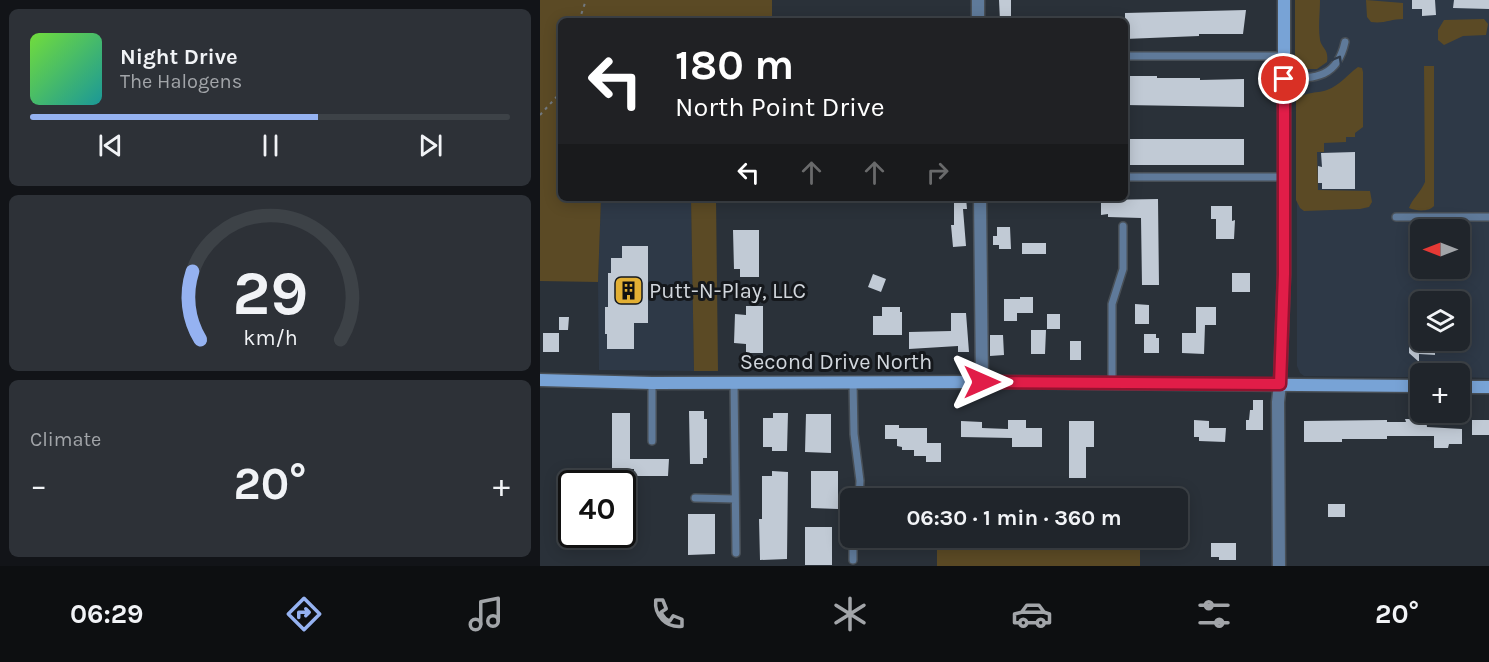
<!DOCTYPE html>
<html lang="en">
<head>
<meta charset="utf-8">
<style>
  body { margin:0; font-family:Karla,sans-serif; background:#2d3137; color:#f1f3f6; height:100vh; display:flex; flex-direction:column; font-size:22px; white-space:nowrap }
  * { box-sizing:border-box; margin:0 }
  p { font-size:20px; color:#a2a5a9 }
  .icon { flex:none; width:33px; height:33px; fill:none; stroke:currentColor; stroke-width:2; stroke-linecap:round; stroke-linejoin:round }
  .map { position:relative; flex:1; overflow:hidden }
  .side { display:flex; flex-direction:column; gap:9px; padding:9px; background:#121418; width:540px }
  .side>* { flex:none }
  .guide { position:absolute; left:18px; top:18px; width:570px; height:183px; border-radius:9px; box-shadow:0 3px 15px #0003,0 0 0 2px #3d4247; background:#202124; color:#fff; overflow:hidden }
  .needle { width:39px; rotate:270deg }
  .controls { position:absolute; left:870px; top:219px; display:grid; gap:12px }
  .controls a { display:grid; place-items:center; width:60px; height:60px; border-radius:9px; background:#20252b; box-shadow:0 3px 15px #0003,0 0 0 2px #3d4247; font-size:30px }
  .speed { position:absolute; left:18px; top:470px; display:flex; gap:12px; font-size:30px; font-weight:700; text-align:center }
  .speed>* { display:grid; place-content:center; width:78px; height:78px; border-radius:50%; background:#20252b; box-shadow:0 3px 15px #0003,0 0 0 2px #3d4247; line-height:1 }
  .speed .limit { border:3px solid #111; border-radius:9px; background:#fff; color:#111 }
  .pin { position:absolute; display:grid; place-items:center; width:51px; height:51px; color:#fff; margin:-26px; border:3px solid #fff; border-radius:50%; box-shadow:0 2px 6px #0007 }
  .me { position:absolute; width:66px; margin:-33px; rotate:90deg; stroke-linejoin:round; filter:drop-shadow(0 0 4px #0008) }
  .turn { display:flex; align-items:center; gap:21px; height:126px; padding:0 18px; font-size:27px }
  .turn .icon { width:78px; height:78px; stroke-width:2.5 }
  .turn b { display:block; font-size:42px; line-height:51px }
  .lanes { display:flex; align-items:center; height:57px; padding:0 18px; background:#0003; justify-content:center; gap:30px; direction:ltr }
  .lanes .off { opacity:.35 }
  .big { font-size:45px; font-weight:700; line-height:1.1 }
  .side .card { flex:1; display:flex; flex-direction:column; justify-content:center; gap:9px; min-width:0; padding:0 21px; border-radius:9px; background:#2d3137 }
  .side .dial { align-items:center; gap:0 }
  .dial svg { height:156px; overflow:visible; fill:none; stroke:#3d4247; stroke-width:7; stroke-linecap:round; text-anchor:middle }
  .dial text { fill:#f1f3f6; stroke:none }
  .song { display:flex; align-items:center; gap:18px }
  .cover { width:72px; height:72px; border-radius:9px; background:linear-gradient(135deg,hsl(100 70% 55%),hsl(180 70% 35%)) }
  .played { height:6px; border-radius:3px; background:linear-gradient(90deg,#95b2f1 60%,#3d4247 60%) }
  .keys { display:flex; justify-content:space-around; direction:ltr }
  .heat { display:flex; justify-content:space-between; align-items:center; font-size:33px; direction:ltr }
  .trip { position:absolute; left:300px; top:488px; width:348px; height:60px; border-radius:9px; background:#20252b; box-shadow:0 3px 15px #0003,0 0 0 2px #3d4247; font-weight:700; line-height:60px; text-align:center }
  .tab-bar { display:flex; height:96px; justify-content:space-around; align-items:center; background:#0d0f11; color:#a2a5a9 }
  .tab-bar .icon { width:42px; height:42px }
  .tab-bar .active { color:#95b2f1 }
  .tab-bar b { font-size:27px; color:#f1f3f6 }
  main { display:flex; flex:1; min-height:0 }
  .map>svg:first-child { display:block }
</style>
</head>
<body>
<main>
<section class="side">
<div class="card">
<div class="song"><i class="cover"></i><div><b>Night Drive</b><p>The Halogens</p></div></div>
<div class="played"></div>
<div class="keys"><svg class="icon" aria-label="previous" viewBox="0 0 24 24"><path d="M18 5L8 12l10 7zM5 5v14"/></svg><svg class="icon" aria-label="pause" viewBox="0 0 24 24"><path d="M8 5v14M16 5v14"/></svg><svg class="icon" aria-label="next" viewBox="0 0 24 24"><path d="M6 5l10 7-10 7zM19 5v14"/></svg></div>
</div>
<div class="card dial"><svg viewBox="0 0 100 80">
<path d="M14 69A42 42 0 1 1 86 69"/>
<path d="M14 69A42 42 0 0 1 10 34" stroke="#95b2f1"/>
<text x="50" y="56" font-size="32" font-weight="700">29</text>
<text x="50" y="72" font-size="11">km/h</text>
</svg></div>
<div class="card"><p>Climate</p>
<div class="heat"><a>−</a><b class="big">20°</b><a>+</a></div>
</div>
</section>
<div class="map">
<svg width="949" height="566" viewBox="0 0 949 566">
  <rect width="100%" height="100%" fill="#2a3139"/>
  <path fill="#2e3947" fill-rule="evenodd" d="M757,0H949V378L920,377V374H880V377H856L770,376H764L760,373L757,366ZM880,230H920V268H880ZM880,302H920V340H880Z
    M61,198H151L154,371L59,370L58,282Z"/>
  <path fill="#5b4a25" d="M0,0H232V21H21V198H61L58,282L0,281Z
    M755,0H780C780,13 778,27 780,40C782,49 789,49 787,62L777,69H764L755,62Z
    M826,0L863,3V19C851,19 844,24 831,22L827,17Z
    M944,19L948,24L946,35L923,36L904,45L898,40V30L904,20Z
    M884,66H894V206C889,212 876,211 869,208C872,199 881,192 885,182Z
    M818,67L822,68L823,72V127L815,133V137H806V142L784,143V152H777L778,190L830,191L832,202L829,207L820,209L764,211L760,208L756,200V101C764,91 775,94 787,90C800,85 807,75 818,67Z
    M151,198H176L178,371H154Z
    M397,540L600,543V566H397Z"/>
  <path fill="#c1cad5" d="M459,0H471V21H460Z
    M872,0H895L896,15L882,16V9H872Z
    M914,0H949V9L913,8Z
    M706,10L703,34H659V36L585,39V13Z
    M585,76H617V78H660V80L704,79V107L585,105Z
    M585,139H704V165H585Z
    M815,152V189H782V183H778V166L782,167L781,153Z
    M414,198H426L427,209H423L426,246L413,247L411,225H414Z
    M618,199L619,285H602L601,218L568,217V214L561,215V200Z
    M671,206H692V221L695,220L694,239H676V219H671Z
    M457,227H470L471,249H459V245H453V236H457Z
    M193,230H219V277H200V269H194Z
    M482,243H506V254H482Z
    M82,246H108V323H94V349H67V334H65V307H68V273H71V258H82Z
    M692,273H710V292H692Z
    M333,274L346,279L341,292L328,287Z
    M480,297H493V313H477V321H464V299H480Z
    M595,304L609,305V324H595Z
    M206,306H223V353H206V344L194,343L195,314L206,315Z
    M342,307H360V312H362V335H333V316H342Z
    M656,307H676V325H665L664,354L642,353V333H656Z
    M411,313H426L429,352H418V346L369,349V332L411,331Z
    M507,314H520V329H507Z
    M19,317H29L28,330H19Z
    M491,330H506L505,354H491Z
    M3,333H19V352H3Z
    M604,334H616V338H619V353H604Z
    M450,335H463L464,355L450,356Z
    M873,340H895V355L879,354V362L869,353V344H873Z
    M530,341H541V360H530Z
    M713,400H723V430H706V420H709L710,410H713Z
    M149,411H164V419H167V458H163V464H150Z
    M72,413H90V459H129L128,476H94V469H72Z
    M233,413H248L247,451H232V447H223V418H233Z
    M266,414H291V453L265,452Z
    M865,419H886L887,427L922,429V444H909L908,448H894V436H847V439H802V442H764V421L847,420V422H866Z
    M468,420H486V428H502V447H472V438L421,437V421L442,422V428L468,429Z
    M654,420L669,421V428H686L685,442L659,441V437H654Z
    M932,420H949V435H932Z
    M529,421H554V447H546V478H529Z
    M345,425H359V428H387V443H401V462H386V456H374V450H362V447L357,446V439H345Z
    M232,471L248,472L247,559L220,560L219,519H222V476H232Z
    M271,471H298V509L271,508Z
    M788,504H805V517H788Z
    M148,514H175V554L148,555Z
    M265,527H292V565H265Z
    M671,543H696V560H679V557H671Z"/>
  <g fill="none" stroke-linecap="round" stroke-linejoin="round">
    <defs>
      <path id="lane" d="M585,56H744
        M744,79C776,78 797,78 805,42
        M585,177H744
        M856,217H949
        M194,382L196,553
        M313,382L314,434L320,481L319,498
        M112,383V441
        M572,383V304L583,269V226
        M155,498L195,499
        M313,560V537"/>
      <path id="street" d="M438,0V21
        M440,198L442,382
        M739,566L738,402L740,384"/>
      <path id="secondary" d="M0,380L112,383L442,382L880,386
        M740,384L744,274V0
        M920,387H949"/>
    </defs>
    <use href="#lane" stroke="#484f56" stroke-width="10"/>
    <use href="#street" stroke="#484f56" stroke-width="15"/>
    <use href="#secondary" stroke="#484f56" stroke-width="15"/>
    <path stroke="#727980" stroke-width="2" stroke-dasharray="3 4.5" stroke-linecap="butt" d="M39,21L46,0
      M0,115L21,92"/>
    <use href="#lane" stroke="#5f7a9a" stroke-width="7"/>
    <use href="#street" stroke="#5f7a9a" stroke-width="12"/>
    <use href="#secondary" stroke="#78a3d6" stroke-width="12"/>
  </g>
  <defs><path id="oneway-chevron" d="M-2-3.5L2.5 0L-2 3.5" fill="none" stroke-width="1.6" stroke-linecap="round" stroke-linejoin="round" transform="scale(1.5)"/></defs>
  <use stroke="#2f3a48" href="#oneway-chevron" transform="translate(798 60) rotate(-60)"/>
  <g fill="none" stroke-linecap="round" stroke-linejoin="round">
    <defs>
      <path id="route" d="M442,382L740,384L744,274V79"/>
    </defs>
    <use href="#route" stroke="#92132f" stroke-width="15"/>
    <use href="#route" stroke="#e11d48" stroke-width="10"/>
  </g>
  <defs>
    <symbol id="building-square" viewBox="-11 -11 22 22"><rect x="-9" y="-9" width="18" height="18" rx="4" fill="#e2af34" stroke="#15181c"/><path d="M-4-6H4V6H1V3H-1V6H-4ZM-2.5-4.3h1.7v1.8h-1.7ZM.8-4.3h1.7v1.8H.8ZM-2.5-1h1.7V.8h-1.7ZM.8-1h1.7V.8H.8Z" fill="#111"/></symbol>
  </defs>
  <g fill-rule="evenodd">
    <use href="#building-square" x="72" y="274" width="33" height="33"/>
  </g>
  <g text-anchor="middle" stroke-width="6" stroke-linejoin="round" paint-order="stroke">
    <g font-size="22" fill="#d1d6dc" stroke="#15181c" text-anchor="start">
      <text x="109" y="298">Putt-N-Play, LLC</text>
    </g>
    <g font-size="22" fill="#d1d6dc" stroke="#15181c">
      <text x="296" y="369">Second Drive North</text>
    </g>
  </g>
</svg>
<div class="controls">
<a><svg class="needle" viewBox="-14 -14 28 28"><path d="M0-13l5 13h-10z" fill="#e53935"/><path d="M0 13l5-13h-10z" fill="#a2a5a9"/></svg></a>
<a><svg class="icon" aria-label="layers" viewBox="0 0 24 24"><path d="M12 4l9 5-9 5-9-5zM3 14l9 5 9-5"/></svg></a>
<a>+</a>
</div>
<div class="speed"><div class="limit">40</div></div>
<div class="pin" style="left:744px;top:79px;background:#d93025"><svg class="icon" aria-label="arrive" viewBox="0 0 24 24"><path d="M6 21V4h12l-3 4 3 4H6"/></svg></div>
<svg class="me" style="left:442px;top:382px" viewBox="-20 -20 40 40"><path d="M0-17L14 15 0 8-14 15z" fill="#e11d48" stroke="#fff" stroke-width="4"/></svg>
<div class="trip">06:30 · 1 min · 360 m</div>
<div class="guide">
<div class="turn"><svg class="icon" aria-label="left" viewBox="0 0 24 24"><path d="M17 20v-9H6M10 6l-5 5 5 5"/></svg><div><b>180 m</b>North Point Drive</div></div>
<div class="lanes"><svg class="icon" aria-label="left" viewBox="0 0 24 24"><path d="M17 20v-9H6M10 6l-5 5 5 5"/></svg><svg class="icon off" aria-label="ahead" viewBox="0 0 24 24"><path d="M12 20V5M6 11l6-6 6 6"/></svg><svg class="icon off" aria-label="ahead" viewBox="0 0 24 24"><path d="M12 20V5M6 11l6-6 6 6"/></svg><svg class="icon off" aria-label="right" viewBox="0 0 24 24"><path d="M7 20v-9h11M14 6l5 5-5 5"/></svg></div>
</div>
</div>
</main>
<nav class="tab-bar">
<b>06:29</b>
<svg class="icon active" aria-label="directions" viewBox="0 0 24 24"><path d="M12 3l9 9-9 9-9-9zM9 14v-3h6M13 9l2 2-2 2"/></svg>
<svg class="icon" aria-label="music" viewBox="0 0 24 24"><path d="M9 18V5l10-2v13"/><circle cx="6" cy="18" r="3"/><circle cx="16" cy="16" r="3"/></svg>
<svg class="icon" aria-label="phone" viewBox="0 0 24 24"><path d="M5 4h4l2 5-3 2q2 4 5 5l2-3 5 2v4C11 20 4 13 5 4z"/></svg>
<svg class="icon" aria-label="climate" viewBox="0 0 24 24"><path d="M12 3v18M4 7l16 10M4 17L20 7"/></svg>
<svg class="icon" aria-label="car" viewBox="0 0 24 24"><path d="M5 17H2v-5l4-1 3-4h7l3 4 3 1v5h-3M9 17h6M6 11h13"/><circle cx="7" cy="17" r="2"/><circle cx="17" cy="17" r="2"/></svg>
<svg class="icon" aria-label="filters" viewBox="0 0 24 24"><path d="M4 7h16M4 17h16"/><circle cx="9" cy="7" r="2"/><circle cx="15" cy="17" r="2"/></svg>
<b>20°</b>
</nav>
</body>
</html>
